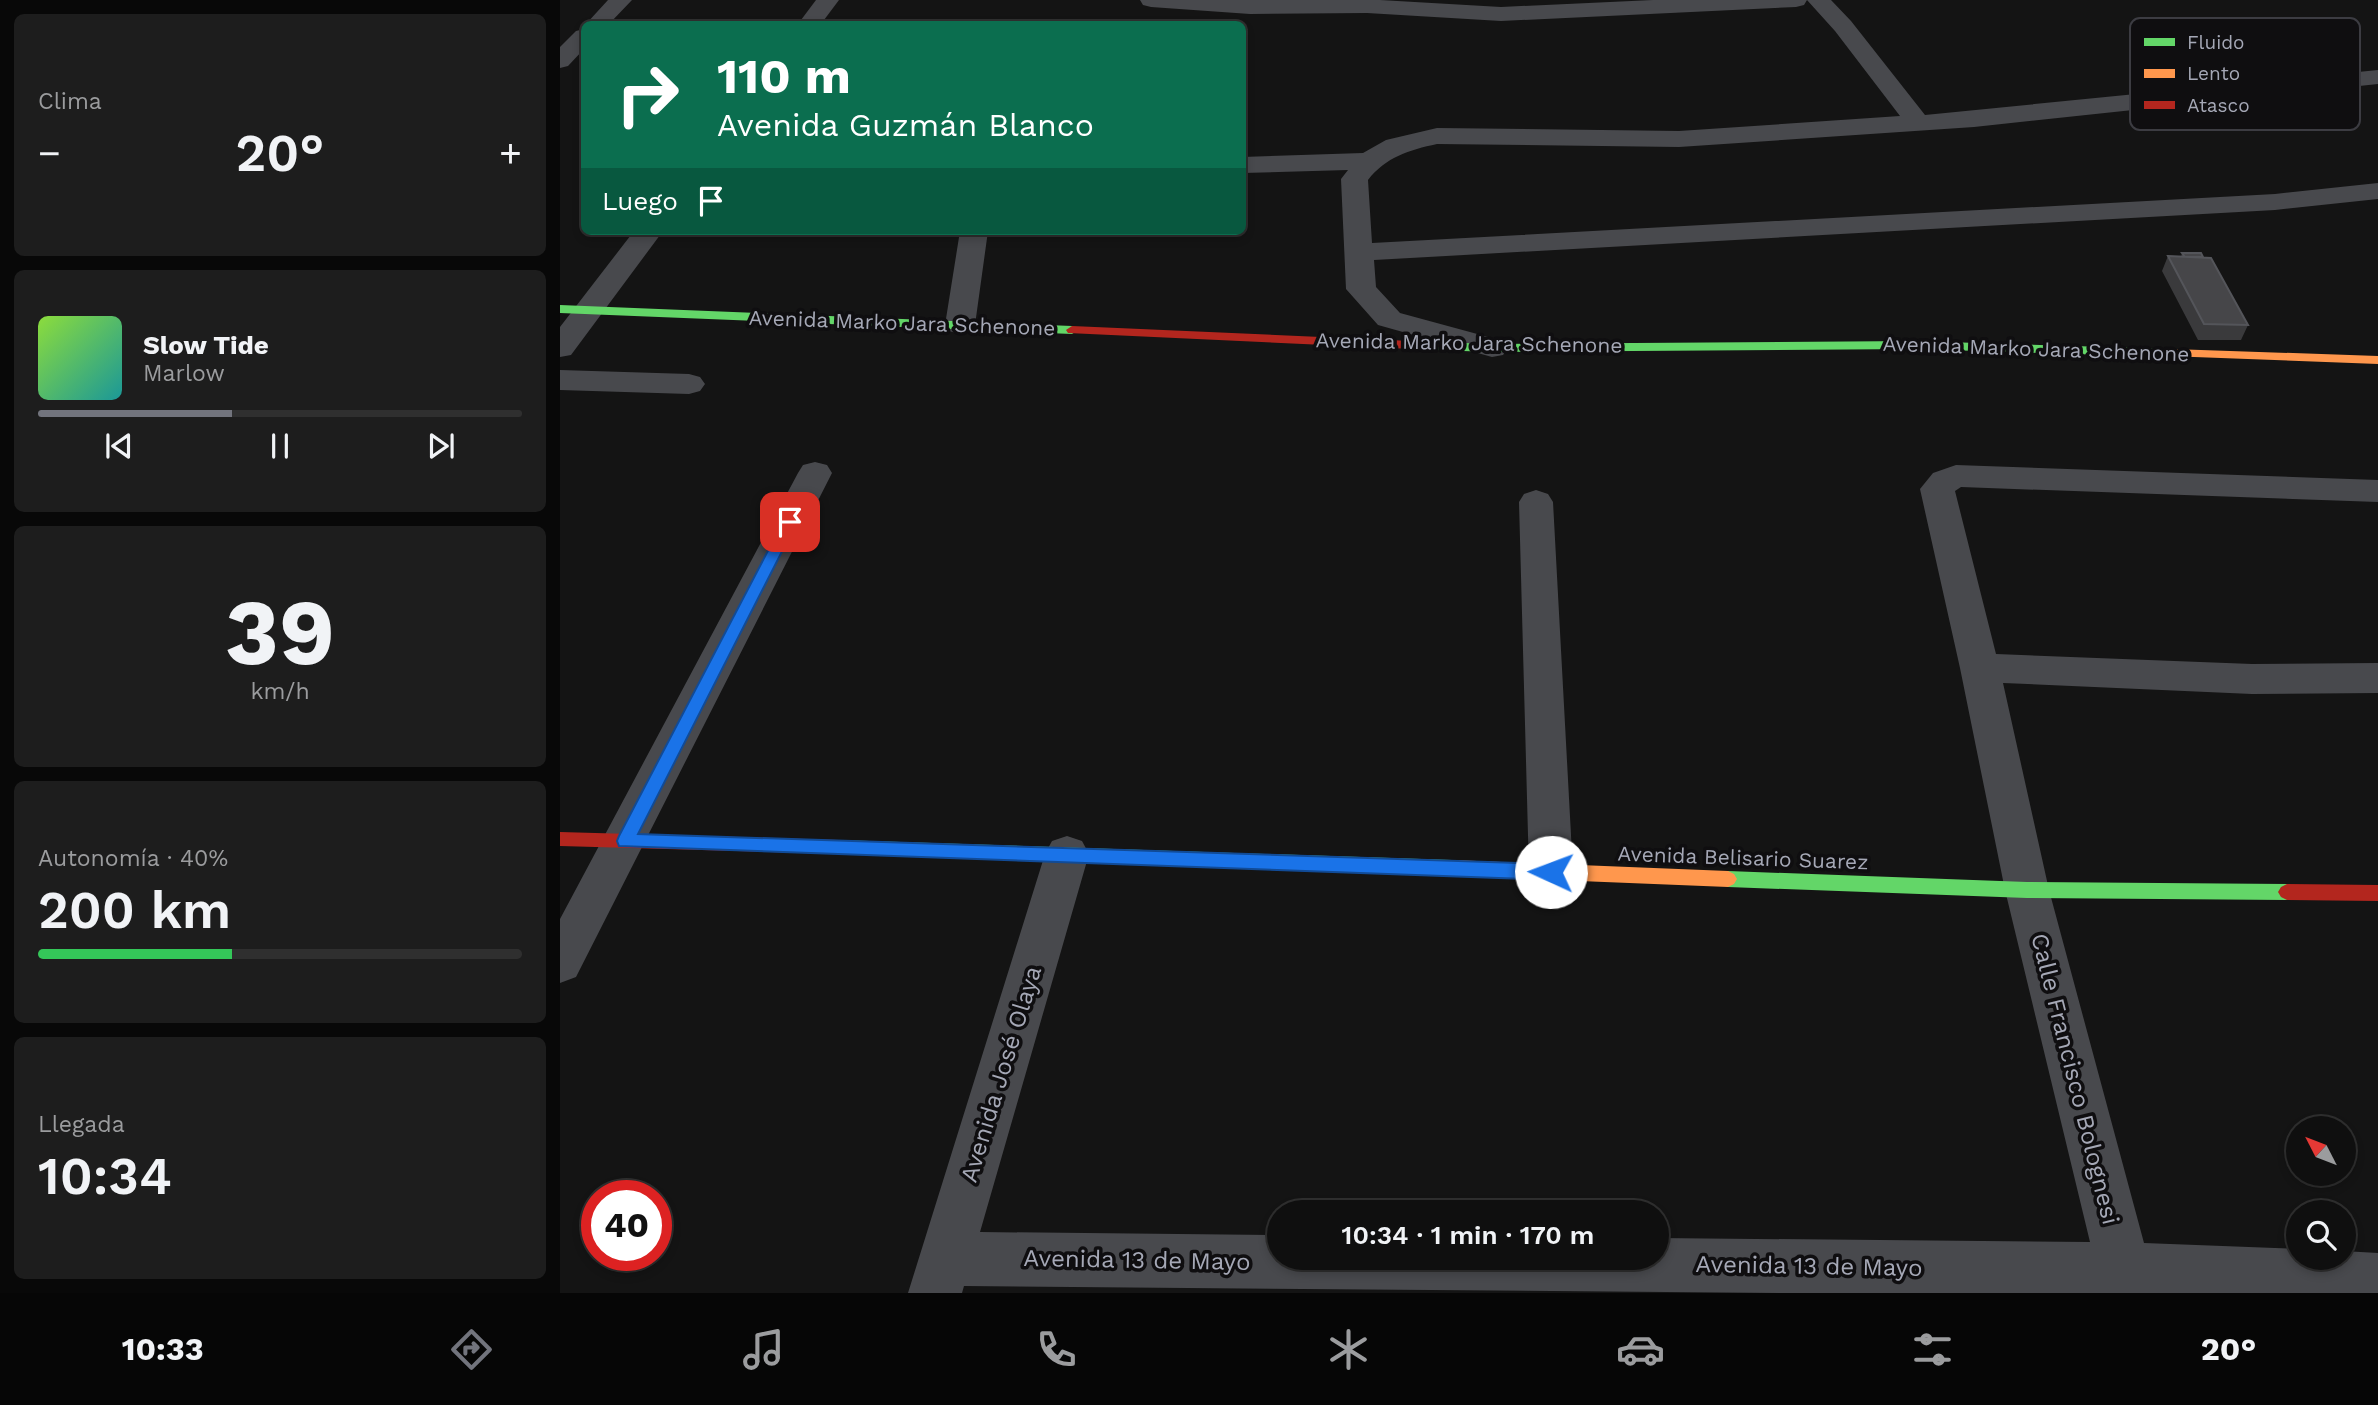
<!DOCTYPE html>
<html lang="es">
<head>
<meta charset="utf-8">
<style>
  body { margin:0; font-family:"Work Sans",sans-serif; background:#1d1d1d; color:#f1f3f6; height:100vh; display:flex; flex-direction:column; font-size:26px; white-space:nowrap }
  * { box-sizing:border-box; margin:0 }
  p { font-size:23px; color:#9b9c9e }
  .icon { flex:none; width:38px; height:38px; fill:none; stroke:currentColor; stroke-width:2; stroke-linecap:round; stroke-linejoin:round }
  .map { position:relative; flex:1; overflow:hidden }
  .drawer { display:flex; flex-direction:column; gap:14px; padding:14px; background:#080808; width:560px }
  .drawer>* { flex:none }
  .banner { position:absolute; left:21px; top:21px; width:665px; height:214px; border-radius:10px; box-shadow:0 4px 10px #0003,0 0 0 2px #2f2f2f; background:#0b6e4f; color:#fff; overflow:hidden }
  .needle { width:46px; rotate:312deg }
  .buttons { position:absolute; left:1726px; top:1116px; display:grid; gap:14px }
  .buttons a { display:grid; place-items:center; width:70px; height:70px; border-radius:50%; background:#0f0f0f; box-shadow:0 4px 10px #0003,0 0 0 2px #2f2f2f; font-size:35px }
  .speed { position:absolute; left:21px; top:1180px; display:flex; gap:14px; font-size:35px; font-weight:700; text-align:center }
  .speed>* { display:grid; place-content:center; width:91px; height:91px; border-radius:50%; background:#0f0f0f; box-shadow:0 4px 10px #0003,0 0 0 2px #2f2f2f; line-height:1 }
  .speed .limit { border:10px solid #d22; background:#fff; color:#111 }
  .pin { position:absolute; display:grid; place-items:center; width:60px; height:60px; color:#fff; margin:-30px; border-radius:14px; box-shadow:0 4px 10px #0006 }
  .me { position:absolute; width:77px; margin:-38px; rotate:272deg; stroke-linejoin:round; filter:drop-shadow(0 0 5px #0008) }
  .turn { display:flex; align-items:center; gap:24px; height:147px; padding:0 21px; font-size:32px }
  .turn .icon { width:91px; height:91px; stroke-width:2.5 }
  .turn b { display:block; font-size:49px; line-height:60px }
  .then { display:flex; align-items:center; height:66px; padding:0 21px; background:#0003; gap:14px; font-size:26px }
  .big { font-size:52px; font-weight:600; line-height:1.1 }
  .drawer .widget { flex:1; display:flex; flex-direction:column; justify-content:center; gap:10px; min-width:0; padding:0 24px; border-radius:10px; background:#1d1d1d }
  .drawer .dial { align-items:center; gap:0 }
  .dial b { font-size:91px; line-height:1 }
  .song { display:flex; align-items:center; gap:21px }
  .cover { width:84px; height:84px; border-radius:10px; background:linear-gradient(135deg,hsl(90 70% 55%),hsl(180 70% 35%)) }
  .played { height:7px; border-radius:4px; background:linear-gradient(90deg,#72747d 40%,#2f2f2f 40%) }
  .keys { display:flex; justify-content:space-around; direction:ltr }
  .heat { display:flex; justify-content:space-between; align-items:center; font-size:38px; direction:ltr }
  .charge { height:10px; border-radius:5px; background:linear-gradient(90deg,#34c759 40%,#2f2f2f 0) }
  .trip { position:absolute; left:707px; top:1200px; width:402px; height:70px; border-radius:35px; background:#0f0f0f; box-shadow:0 4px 10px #0003,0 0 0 2px #2f2f2f; font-weight:600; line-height:70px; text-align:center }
  .tabs { display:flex; height:112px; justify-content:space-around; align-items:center; background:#060606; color:#9b9c9e }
  .tabs .icon { width:49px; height:49px }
  .tabs .active { color:#72747d }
  .tabs b { font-size:32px; color:#f1f3f6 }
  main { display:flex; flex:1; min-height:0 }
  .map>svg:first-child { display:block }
</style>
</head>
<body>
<main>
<section class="drawer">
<div class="widget"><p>Clima</p>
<div class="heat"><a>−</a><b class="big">20°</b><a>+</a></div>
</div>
<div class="widget">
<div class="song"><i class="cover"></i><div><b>Slow Tide</b><p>Marlow</p></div></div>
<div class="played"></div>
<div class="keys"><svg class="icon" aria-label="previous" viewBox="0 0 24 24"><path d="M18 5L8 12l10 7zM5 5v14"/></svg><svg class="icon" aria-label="pause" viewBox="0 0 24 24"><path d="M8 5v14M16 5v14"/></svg><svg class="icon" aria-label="next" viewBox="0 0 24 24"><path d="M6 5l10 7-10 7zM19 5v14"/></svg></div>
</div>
<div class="widget dial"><b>39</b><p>km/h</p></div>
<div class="widget"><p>Autonomía · 40%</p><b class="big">200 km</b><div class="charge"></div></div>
<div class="widget"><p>Llegada</p><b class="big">10:34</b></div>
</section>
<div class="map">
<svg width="1818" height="1293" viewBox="0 0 1818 1293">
  <rect width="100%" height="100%" fill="#141414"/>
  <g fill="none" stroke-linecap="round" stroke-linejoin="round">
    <path fill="#48494d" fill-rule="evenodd" d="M48,0H72L49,24H26Z
      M256,0H279L261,24H238Z
      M580,0H820L941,7L1093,0H1271L1291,21L1365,115L1818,70V84L1414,127L1119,147L877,144C849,150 826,157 808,180L812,243L1715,194L1818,183V199L1715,210L814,260L816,287L840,313L943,341L948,348L943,355L932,357L818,325L786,289L781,179L788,170L682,173V157L803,153L826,140L877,128L1119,131L1340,116L1275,31L1247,0L1244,5L1236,7L941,21L807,13L690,14L591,7L583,5Z
      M24,29V49L8,66L0,68V47L16,31Z
      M74,231H103L11,355L0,357V327Z
      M400,231H428L415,325L411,331L400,334L389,331L385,325Z
      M0,370L129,374L140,377L145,384L140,391L129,394L0,390Z
      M255,462L267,465L272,473L16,977L0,983V919L238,473L243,465Z
      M1396,465L1818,480V502L1401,487L1395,491L1436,654L1692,664L1818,663V693L1692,694L1443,683L1489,890L1584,1243L1738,1249V1258H1783V1251L1818,1253V1293H1218L404,1286L402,1293H348L485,854L492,841L507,836L522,841L529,854L420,1232L719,1235V1258H1097V1238L1530,1242L1445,890L1400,668L1360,489L1373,473Z
      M976,490L988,494L993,502L1013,872L1007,885L991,890L975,885L969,872L959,502L964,494Z"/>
    <path fill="#63d668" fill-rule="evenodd" d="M0,305L512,326L518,330L512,334L0,313Z
      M1354,341L1612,349L1618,353L1612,357L1354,349L932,352L874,350L868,346L874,342L932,344Z
      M278,840L892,860L898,863L901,868L898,873L892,876L278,854L272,852L269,847L272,842Z
      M1168,871L1467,882L1727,884L1733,887L1736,892L1733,897L1727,900L1467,898L1168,887L1162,884L1159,879L1162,874Z"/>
    <path fill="#ff974d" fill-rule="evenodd" d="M1612,349L1818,356V364L1607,356L1606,353Z
      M892,860L1168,871L1174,874L1177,879L1174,884L1168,887L892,876L886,873L883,868L886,863Z"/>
    <path fill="#b3261e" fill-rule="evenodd" d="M512,326L874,342L880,346L874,350L508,333L506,330Z
      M0,832L278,840L284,842L287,847L284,852L278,854L0,846Z
      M1727,884L1818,885V901L1727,900L1721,897L1718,892L1721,887Z"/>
  </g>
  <path fill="#3a3a3c" d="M1622,253L1688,325L1681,340H1638L1602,271L1608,256L1621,257Z"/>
  <path fill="#464649" stroke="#54555a" stroke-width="2" d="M1622,253H1641L1643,257H1625Z
    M1608,256L1651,258L1688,325L1644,324Z"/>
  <path fill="#1a73e8" stroke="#114b97" stroke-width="2" d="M230,517L237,522L78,834L991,864L997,867L1000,872L997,877L991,880L59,846L57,841L59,836L223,522Z"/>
  <g text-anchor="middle" stroke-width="7" stroke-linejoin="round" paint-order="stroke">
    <g font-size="21" fill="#a5a8b6" stroke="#0f0e10">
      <text transform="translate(342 323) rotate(2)" y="7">Avenida Marko Jara Schenone</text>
      <text transform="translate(909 343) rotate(1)" y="7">Avenida Marko Jara Schenone</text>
      <text transform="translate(1476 349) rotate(2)" y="7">Avenida Marko Jara Schenone</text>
      <text transform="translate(1183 858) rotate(2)" y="7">Avenida Belisario Suarez</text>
    </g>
    <g font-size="24" fill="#a5a8b6" stroke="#0f0e10">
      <text transform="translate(441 1074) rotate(-73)" y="8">Avenida José Olaya</text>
      <text transform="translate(1515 1079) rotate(76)" y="8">Calle Francisco Bolognesi</text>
      <text transform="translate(577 1260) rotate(1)" y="8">Avenida 13 de Mayo</text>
      <text transform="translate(1249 1266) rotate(1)" y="8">Avenida 13 de Mayo</text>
    </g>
  </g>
  <rect x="1570" y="18" width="230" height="112" rx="10" fill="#0f0e10" stroke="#3c3c42" stroke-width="2"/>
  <rect x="1584" y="38" width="31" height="8" fill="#63d668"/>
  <rect x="1584" y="69" width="31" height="9" fill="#ff974d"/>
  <rect x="1584" y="101" width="31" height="8" fill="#b3261e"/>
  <g font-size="19" fill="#a5a8b6">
    <text x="1627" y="49">Fluido</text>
    <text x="1627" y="80">Lento</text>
    <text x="1627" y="112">Atasco</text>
  </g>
</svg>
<div class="buttons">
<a><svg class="needle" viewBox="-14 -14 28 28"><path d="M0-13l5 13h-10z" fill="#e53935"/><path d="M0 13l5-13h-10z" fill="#9b9c9e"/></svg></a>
<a><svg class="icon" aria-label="search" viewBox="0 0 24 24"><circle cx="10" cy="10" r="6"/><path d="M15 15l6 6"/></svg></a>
</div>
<div class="speed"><div class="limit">40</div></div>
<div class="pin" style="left:230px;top:522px;background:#d93025"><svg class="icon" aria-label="arrive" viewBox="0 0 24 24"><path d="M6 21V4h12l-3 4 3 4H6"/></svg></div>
<svg class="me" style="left:991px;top:872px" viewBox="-20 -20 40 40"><circle r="19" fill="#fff"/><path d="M0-13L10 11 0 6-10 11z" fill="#1a73e8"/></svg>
<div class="trip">10:34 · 1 min · 170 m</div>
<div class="banner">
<div class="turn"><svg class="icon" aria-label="right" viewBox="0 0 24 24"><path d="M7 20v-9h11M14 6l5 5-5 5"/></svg><div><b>110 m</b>Avenida Guzmán Blanco</div></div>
<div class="then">Luego<svg class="icon" aria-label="arrive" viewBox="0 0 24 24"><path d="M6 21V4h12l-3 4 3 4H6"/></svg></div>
</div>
</div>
</main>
<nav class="tabs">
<b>10:33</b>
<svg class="icon active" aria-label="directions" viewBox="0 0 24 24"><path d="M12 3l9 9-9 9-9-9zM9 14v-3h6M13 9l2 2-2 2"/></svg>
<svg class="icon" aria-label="music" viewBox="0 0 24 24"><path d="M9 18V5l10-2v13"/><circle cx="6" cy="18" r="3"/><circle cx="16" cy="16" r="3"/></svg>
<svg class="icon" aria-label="phone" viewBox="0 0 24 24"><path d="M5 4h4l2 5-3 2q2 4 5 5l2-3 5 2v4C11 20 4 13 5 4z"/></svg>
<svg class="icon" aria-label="climate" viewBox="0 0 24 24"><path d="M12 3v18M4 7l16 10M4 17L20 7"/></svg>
<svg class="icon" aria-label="car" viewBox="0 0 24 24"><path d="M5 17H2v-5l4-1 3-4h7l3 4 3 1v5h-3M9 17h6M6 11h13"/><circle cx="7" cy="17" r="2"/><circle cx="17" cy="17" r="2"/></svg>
<svg class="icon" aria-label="filters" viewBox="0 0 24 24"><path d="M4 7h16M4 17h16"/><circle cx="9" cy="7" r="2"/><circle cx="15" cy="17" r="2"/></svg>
<b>20°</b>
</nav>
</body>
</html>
